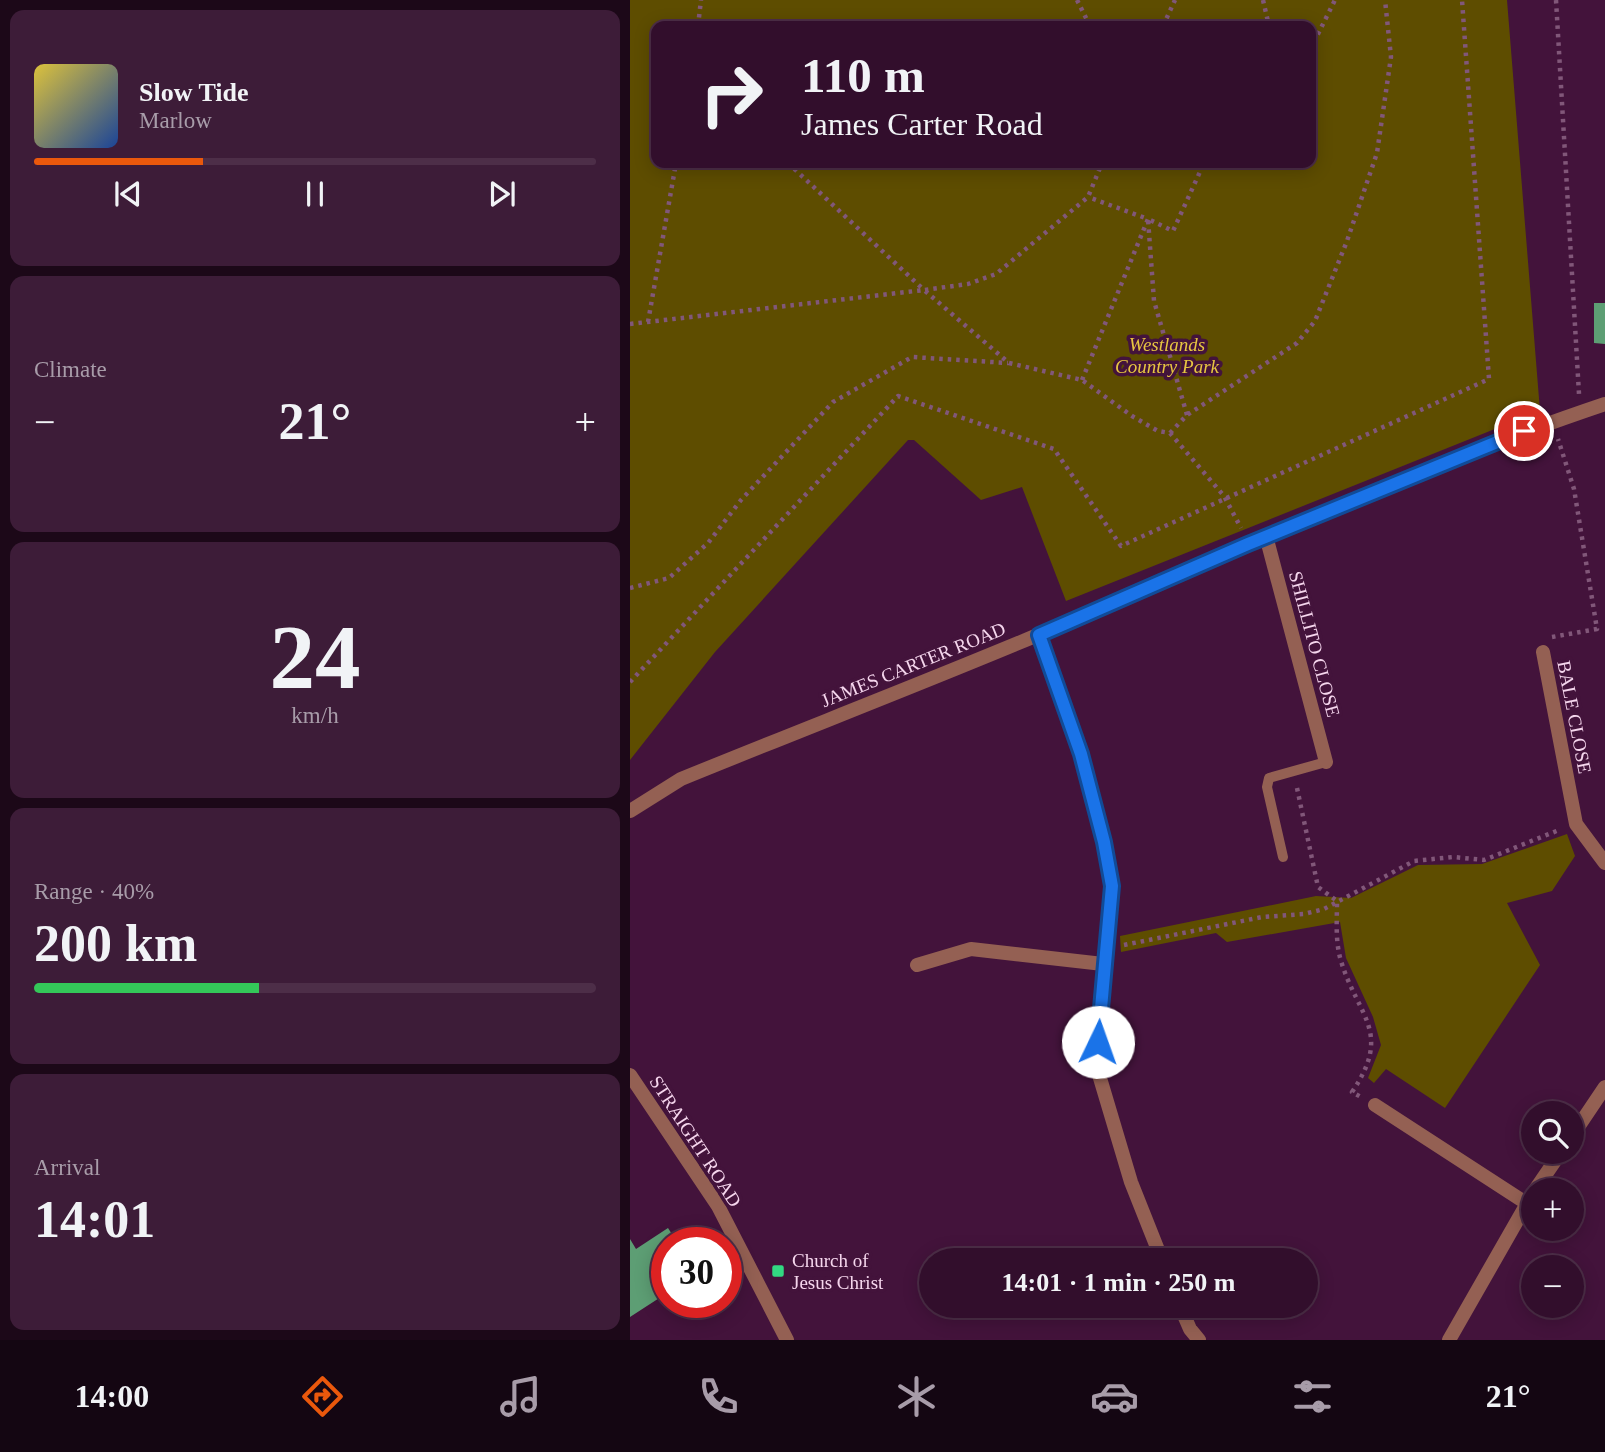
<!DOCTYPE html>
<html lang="en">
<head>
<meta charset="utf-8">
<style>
  body { margin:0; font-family:Georgia,serif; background:#3d1c38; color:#f1f3f6; height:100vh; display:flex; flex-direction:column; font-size:26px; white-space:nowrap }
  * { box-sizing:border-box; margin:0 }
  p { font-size:23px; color:#a89ca9 }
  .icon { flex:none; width:38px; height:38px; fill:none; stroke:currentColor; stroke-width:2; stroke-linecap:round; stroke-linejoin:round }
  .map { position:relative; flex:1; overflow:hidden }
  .panel { display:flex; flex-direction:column; gap:10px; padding:10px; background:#1c0818; width:630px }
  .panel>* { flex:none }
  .banner { position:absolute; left:21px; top:21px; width:665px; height:147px; border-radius:14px; box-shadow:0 4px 18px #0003,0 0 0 2px #4d2e48; background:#320e2c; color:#f1f3f6; overflow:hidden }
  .buttons { position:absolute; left:891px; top:1101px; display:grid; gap:14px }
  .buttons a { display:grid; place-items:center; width:63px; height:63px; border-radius:50%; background:#320e2c; box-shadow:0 4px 18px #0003,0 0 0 2px #4d2e48; font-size:35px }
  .speed { position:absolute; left:21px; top:1227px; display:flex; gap:14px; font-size:35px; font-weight:700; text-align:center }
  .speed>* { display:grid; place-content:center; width:91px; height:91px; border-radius:50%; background:#320e2c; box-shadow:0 4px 18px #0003,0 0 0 2px #4d2e48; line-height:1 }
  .speed .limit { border:10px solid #d22; background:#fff; color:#111 }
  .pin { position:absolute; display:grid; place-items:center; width:60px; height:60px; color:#fff; margin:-30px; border:4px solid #fff; border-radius:50%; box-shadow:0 2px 7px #0007 }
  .me { position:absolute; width:77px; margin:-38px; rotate:3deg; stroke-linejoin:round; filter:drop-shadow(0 0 5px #0008) }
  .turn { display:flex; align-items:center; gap:24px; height:147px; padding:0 35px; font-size:32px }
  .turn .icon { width:91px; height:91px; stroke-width:2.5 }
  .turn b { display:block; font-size:49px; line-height:60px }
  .big { font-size:52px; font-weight:700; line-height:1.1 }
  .panel .tile { flex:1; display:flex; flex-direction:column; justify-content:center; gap:10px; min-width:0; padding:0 24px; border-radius:14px; background:#3d1c38 }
  .panel .dial { align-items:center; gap:0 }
  .dial b { font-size:91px; line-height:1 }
  .song { display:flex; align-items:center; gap:21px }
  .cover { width:84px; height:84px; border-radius:10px; background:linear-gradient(135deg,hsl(50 70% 55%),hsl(220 70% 35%)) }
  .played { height:7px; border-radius:4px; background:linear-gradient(90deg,#ea580c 30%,#4d2e48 30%) }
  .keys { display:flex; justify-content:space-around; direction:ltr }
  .heat { display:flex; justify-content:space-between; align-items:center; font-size:38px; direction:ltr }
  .charge { height:10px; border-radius:5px; background:linear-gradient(90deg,#34c759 40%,#4d2e48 0) }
  .trip { position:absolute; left:289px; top:1248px; width:399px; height:70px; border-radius:35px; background:#320e2c; box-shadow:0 4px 18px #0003,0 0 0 2px #4d2e48; font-weight:700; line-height:70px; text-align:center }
  .dock { display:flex; height:112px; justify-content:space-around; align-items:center; background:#140612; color:#a89ca9 }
  .dock .icon { width:49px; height:49px }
  .dock .current { color:#ea580c }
  .dock b { font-size:32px; color:#f1f3f6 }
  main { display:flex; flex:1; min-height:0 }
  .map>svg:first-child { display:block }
</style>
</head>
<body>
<main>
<section class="panel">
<div class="tile">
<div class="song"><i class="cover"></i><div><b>Slow Tide</b><p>Marlow</p></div></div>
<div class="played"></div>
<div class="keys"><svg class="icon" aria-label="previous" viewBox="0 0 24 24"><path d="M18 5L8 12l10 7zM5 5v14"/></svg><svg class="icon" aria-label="pause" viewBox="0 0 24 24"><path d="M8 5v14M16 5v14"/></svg><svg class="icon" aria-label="next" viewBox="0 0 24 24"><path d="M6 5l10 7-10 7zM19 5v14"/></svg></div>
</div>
<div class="tile"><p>Climate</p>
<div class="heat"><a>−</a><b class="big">21°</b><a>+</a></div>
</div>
<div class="tile dial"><b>24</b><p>km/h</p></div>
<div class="tile"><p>Range · 40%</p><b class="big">200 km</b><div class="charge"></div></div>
<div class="tile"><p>Arrival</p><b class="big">14:01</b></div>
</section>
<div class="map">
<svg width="975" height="1340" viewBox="0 0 975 1340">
  <rect width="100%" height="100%" fill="#43133b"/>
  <path fill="#5e4d00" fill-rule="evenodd" d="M0,0H877L910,411L436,601L392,487L351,500L284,440H278L85,652L0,760ZM26,26H681V163H26Z
    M937,834L945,856L922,891L877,903L910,965L815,1108L756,1069L744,1083L738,1078L751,1045L743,1017L716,958L710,922L597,942L586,933L491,952L490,936L686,896L721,898L788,865L852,864Z"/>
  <path fill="#5d9e74" d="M964,303H975V344L964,343Z
    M38,1228L47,1242H37V1293L0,1317V1239L6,1249Z"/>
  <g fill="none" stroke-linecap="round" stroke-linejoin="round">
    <path stroke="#815779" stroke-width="4.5" stroke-dasharray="3.5 5" stroke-linecap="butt" d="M447,0L460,26
      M633,0L639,26
      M926,0L949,394
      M68,26L71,0
      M533,26L545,0
      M681,39L687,36L705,0
      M158,163L294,290L338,284L366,274L458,197L472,163
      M18,322L46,163
      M0,324L294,290L379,363L452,380L502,416L528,431L540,433L594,496L611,528
      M452,380L518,219L458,197
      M557,415L524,301L518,219L543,231L574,163
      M540,433L557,415L667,343L685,321L717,241L747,153L761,57L755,0
      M0,588L39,578L78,543L111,500L203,402L282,357L378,363
      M922,637L967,629L944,489L928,439
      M0,682L268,396L424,449L491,546L859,379L832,0
      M667,788L688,887L707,901C707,921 705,941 711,961C728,1017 763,1032 722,1092L731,1097
      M494,945L632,917L674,914L694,909L784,861L823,857L854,860L929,830"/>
    <path stroke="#946053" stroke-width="10" d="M653,857L637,787L639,778L696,762"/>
    <path stroke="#946053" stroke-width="14" d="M636,536L696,762
      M409,635L451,754L474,842L482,886L467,1068L501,1182L532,1260
      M913,652L946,824L975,863
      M0,811L51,779C171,730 291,684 410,634C597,554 782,469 975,404
      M287,965L341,949L473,964
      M745,1105L896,1203
      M942,1136L975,1087
      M905,1190L931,1152
      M550,1306L560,1329L569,1340
      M819,1340L903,1193"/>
    <path stroke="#946053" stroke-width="14" d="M0,1075L88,1206L157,1340"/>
  </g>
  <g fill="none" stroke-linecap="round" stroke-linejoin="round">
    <defs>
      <path id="route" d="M468,1042L482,886L474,842L451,754L409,635L618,544L894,431"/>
    </defs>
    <use href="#route" stroke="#114b97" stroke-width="18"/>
    <use href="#route" stroke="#1a73e8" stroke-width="12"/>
  </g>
  <rect fill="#32d882" stroke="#43133b" stroke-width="2.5" x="141" y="1264" width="14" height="14" rx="3.5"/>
  <g text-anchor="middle" stroke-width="7" stroke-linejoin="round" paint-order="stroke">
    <g font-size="19" font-style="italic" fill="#e7c641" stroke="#43133b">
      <text x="537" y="351">Westlands<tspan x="537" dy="22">Country Park</tspan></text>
    </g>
    <g font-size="19" fill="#f5d6ed" stroke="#43133b">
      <text transform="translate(685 644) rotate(75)" y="7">SHILLITO CLOSE</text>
      <text transform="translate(283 664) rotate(-22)" y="7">JAMES CARTER ROAD</text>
      <text transform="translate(945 717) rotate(79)" y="7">BALE CLOSE</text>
      <text transform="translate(66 1141) rotate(57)" y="7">STRAIGHT ROAD</text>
    </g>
    <g font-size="19" fill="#f5d6ed" stroke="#43133b" text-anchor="start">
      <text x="162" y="1267">Church of<tspan x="162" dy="22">Jesus Christ</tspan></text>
    </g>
  </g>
</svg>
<div class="buttons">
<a><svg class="icon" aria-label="search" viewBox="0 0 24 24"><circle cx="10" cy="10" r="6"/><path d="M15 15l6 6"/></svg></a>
<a>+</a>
<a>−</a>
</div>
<div class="speed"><div class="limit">30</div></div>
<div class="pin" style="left:894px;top:431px;background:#d93025"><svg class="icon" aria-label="arrive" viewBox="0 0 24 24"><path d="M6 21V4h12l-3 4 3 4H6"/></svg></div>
<svg class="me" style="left:468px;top:1042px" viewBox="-20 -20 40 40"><circle r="19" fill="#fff"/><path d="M0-13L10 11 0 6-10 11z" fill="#1a73e8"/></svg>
<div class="trip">14:01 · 1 min · 250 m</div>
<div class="banner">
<div class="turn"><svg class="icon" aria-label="right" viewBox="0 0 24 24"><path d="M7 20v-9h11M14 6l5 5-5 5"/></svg><div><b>110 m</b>James Carter Road</div></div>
</div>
</div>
</main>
<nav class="dock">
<b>14:00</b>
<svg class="icon current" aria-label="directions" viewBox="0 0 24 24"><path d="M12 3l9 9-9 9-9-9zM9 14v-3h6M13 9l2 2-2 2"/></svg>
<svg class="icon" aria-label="music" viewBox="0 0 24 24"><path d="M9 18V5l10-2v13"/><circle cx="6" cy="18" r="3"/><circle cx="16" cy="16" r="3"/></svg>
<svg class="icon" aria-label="phone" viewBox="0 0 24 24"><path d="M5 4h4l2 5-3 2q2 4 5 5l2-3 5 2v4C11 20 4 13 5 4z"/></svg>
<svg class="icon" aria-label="climate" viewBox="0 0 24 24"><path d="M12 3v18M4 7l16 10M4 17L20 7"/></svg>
<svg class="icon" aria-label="car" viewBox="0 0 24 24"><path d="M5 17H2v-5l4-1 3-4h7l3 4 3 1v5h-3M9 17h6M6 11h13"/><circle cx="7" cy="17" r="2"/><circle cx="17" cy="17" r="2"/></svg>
<svg class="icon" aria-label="filters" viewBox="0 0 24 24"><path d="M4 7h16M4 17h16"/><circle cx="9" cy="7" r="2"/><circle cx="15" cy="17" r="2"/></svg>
<b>21°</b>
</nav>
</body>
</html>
